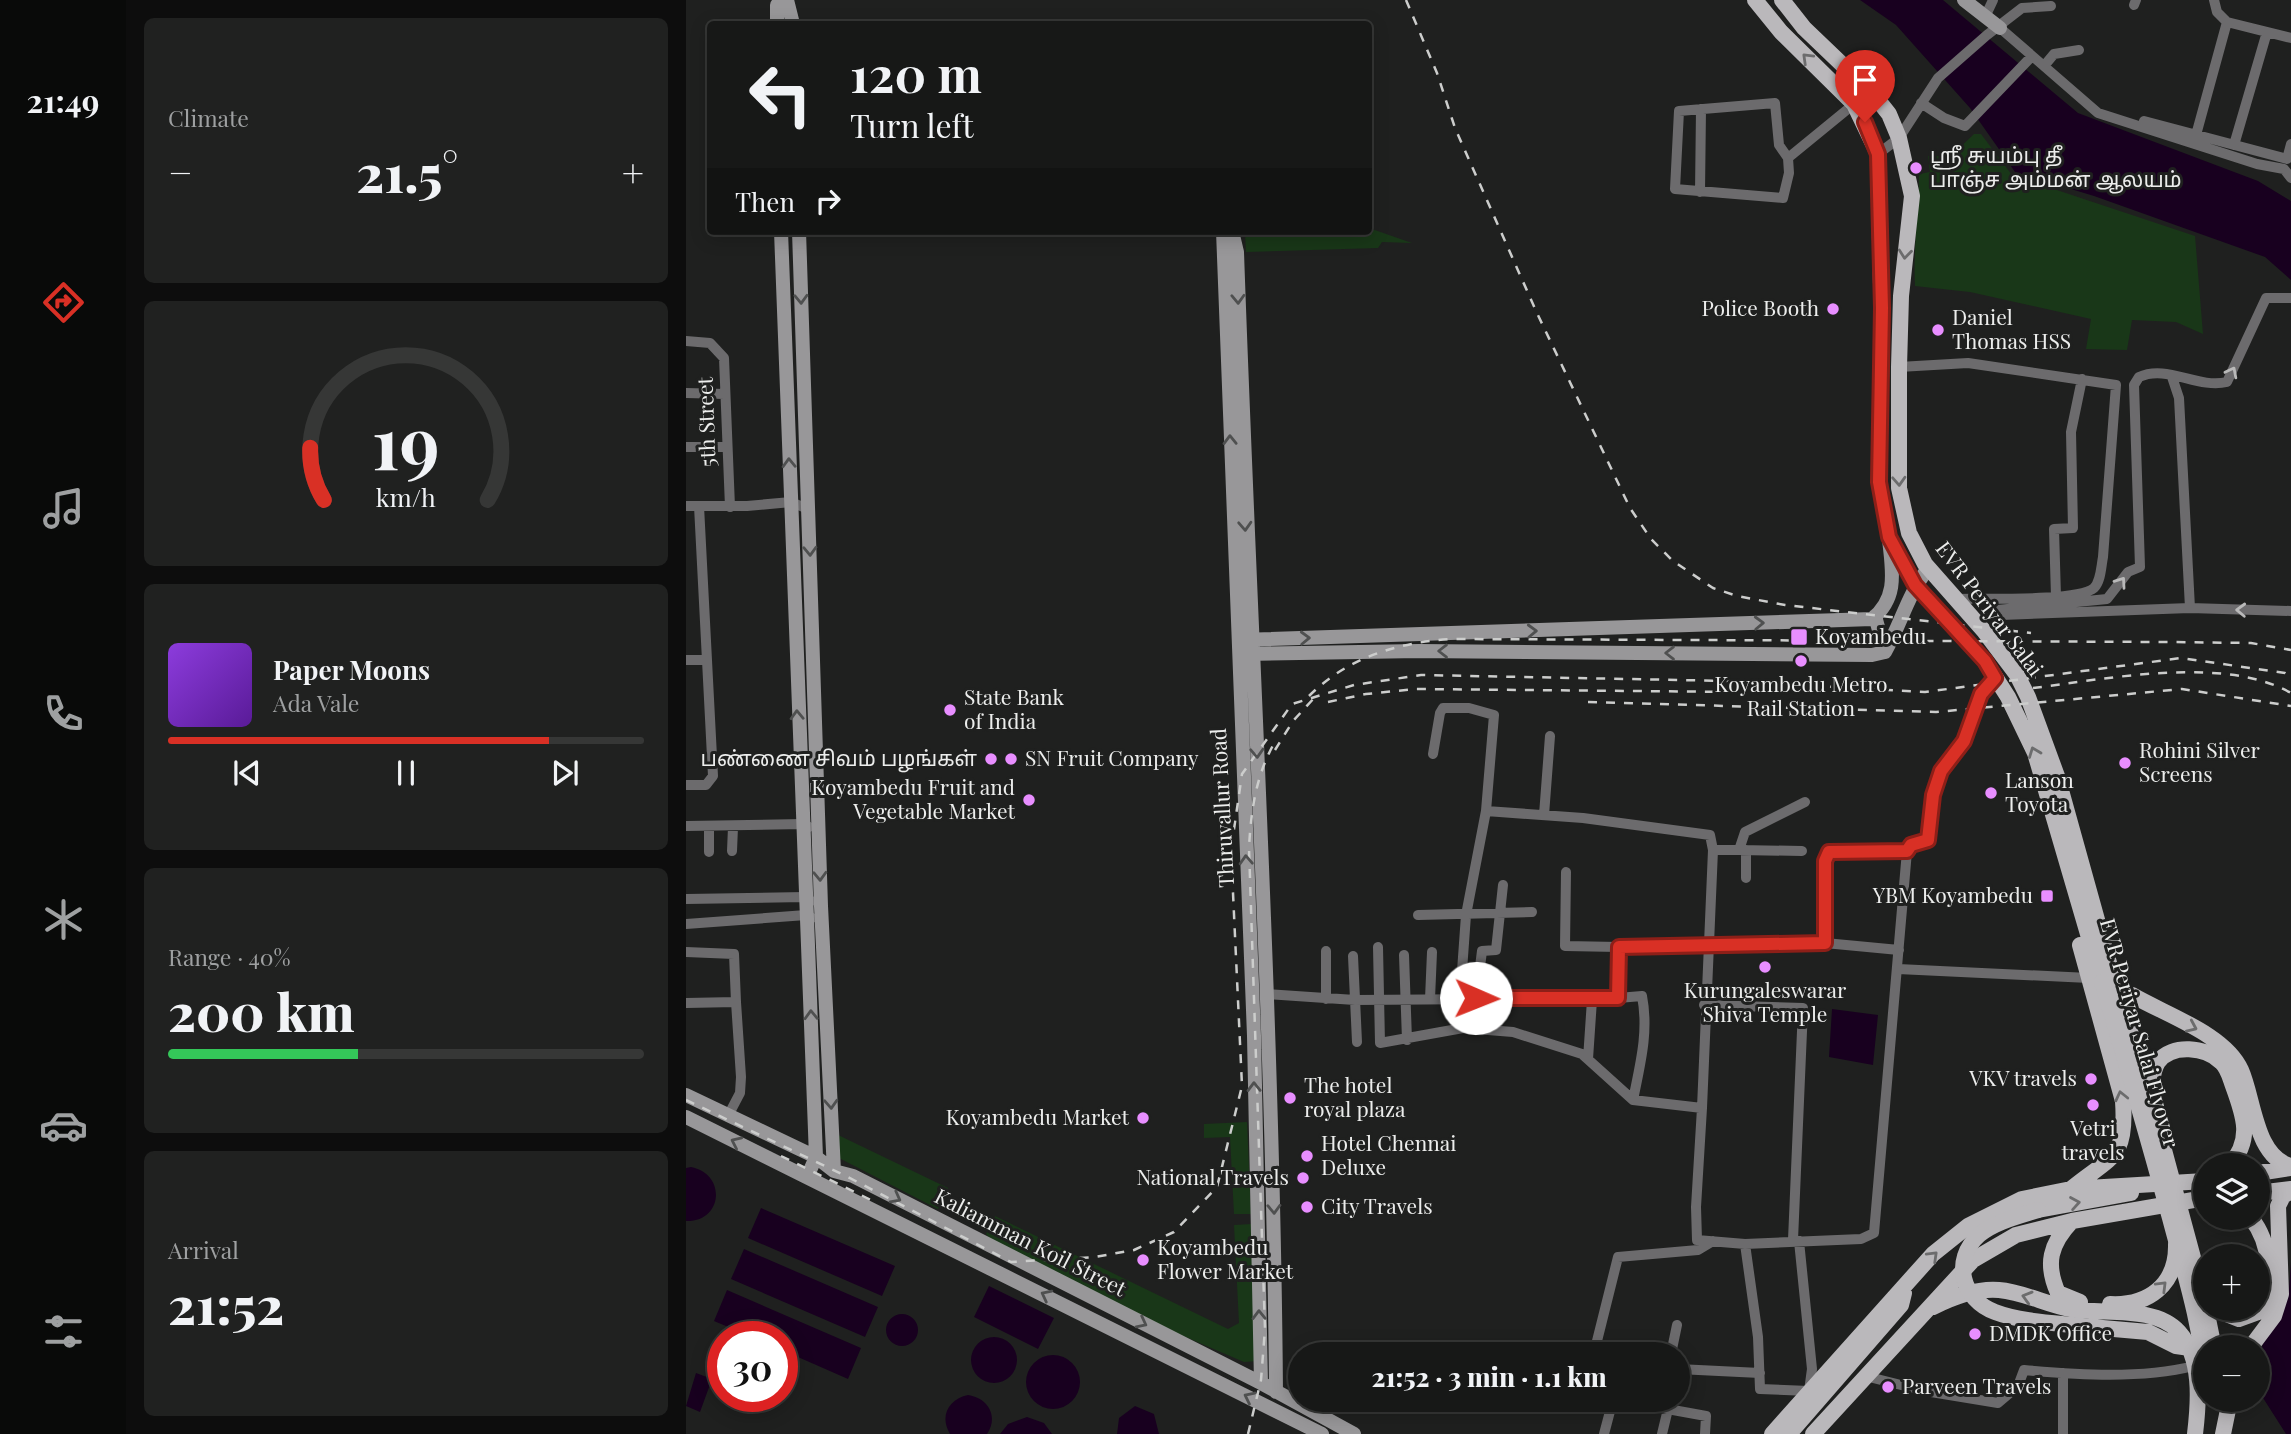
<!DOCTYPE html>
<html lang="en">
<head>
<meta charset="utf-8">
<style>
  body { margin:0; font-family:"Playfair Display","Noto Sans Tamil",serif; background:#202120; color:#f1f3f6; height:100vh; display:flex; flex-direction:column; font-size:26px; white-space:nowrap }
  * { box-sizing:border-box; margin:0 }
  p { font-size:23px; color:#9ea0a1 }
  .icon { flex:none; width:38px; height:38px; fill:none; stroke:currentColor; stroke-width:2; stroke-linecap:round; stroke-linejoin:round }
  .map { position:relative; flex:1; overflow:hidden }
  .drawer { display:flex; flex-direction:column; gap:18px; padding:18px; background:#0d0d0d; width:560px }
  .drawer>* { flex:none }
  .hud { position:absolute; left:21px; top:21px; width:665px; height:214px; border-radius:7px; box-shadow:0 4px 18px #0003,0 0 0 2px #363736; background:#171817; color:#f1f3f6; overflow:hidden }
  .fabs { position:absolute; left:1507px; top:1153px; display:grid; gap:14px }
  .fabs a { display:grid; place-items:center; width:77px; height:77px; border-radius:50%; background:#171817; box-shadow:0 4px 18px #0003,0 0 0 2px #363736; font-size:35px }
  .speed { position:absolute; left:21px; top:1321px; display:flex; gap:14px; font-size:35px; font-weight:700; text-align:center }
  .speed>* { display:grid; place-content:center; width:91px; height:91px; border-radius:50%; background:#171817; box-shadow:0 4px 18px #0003,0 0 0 2px #363736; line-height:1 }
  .speed .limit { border:10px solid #d22; background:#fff; color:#111 }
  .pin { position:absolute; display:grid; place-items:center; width:60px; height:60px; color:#fff; margin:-72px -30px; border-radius:50% 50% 50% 0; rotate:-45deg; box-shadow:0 0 7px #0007 }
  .pin .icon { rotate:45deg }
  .me { position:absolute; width:77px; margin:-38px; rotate:91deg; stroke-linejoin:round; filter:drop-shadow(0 0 5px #0008) }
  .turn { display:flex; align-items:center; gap:24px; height:147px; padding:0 28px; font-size:32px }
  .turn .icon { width:91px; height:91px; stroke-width:2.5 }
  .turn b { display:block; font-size:49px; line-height:60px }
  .then { display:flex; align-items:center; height:66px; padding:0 28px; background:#0003; gap:14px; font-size:26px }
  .big { font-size:52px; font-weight:800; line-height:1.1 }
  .drawer .card { flex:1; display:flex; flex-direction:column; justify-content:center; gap:10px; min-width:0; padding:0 24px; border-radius:10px; background:#202120 }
  .drawer .dial { align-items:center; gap:0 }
  .dial svg { height:182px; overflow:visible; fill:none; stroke:#363736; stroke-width:7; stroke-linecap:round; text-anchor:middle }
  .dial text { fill:#f1f3f6; stroke:none }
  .song { display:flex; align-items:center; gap:21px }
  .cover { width:84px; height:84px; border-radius:10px; background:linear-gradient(135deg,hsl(270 70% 55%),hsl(270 70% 35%)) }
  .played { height:7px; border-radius:4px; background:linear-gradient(90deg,#d93025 80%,#363736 80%) }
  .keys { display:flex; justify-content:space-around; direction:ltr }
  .heat { display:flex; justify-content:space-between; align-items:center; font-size:38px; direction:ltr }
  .charge { height:10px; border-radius:5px; background:linear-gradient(90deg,#34c759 40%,#363736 0) }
  .trip { position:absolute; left:602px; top:1342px; width:402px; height:70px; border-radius:35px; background:#171817; box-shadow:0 4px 18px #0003,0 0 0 2px #363736; font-weight:800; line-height:70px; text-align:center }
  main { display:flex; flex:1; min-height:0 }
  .tabs { display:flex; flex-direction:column; width:126px; justify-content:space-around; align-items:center; background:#090a09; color:#9ea0a1 }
  .tabs .icon { width:49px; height:49px }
  .tabs .selected { color:#d93025 }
  .tabs b { font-size:32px; color:#f1f3f6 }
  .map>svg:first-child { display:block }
</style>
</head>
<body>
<main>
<nav class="tabs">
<b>21:49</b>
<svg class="icon selected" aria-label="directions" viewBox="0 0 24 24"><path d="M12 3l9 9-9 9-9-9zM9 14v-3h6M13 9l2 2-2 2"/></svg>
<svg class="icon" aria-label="music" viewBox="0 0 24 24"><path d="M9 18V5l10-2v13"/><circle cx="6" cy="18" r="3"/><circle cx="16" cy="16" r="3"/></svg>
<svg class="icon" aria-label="phone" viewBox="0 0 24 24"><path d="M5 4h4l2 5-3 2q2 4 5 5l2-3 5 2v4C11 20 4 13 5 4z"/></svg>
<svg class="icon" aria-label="climate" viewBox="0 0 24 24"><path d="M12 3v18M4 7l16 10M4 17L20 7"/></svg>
<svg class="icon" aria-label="car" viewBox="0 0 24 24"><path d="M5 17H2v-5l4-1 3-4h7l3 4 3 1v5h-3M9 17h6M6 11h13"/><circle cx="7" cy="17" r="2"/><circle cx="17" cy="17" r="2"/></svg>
<svg class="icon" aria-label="filters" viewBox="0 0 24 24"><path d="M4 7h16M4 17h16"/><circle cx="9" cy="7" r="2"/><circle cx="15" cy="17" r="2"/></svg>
</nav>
<section class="drawer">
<div class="card"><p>Climate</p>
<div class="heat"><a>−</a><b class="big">21.5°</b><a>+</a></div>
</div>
<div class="card dial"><svg viewBox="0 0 100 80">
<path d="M14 69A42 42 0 1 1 86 69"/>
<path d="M14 69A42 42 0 0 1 8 46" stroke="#d93025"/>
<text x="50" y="56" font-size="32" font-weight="700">19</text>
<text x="50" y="72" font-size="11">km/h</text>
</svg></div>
<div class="card">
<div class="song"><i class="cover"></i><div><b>Paper Moons</b><p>Ada Vale</p></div></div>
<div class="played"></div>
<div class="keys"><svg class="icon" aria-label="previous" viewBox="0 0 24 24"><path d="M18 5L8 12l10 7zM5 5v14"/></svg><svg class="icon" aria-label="pause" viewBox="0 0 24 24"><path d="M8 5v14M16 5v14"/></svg><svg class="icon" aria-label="next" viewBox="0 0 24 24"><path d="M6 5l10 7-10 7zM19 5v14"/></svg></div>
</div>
<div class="card"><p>Range · 40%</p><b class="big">200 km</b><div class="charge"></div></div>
<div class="card"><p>Arrival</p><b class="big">21:52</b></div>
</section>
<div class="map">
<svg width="1605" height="1434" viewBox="0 0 1605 1434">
  <rect width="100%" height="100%" fill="#1f201f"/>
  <path fill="#193718" d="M1288,134H1295L1326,175L1509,236L1517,334L1490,322L1446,320L1441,350L1400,349L1405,319L1284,292L1229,286C1227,248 1233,212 1233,174L1244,172L1242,156H1265Z
    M683,228L726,243L696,242L692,248L560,252L559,231H682Z
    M561,1122L565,1214H548L544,1137L518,1138V1124Z
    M148,1133L262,1188L252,1209L153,1158Z
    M309,1216L542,1329L553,1323L548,1225L566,1224L573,1361L558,1362L325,1262L300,1234Z"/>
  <path fill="#18001f" d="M1174,0H1257L1392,113L1572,181L1605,201V280L1579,257L1408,196L1329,172L1284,108L1210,25Z
    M1146,1009L1192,1015L1187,1065L1143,1057Z
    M5,1167C41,1174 37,1222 0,1221V1168Z
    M75,1208L209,1266L196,1296L62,1238Z
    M58,1249L192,1307L179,1337L45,1279Z
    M1605,1262V1434H1600L1572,1390V1385L1577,1339L1603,1289Z
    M303,1286L368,1318L352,1349L288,1317Z
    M41,1290L175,1348L162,1379L96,1350V1337H66L28,1321Z
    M200 1330a16 16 0 1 1 32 0a16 16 0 1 1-32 0Z
    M285 1360a23 23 0 1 1 46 0a23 23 0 1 1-46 0Z
    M340 1382a27 27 0 1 1 54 0a27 27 0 1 1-54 0Z
    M10,1373L26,1379L14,1412L0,1406Z
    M282,1395C302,1398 313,1416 301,1434H264C253,1416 263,1399 282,1395Z
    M449,1406L468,1414L473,1434H431L433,1418Z
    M341,1417L358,1423L366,1434H314L322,1424Z"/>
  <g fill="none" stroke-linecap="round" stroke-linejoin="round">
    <path stroke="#6c6b6d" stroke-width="10" d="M1528,0L1531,12L1541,22
      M1448,5L1450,0
      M1299,17L1307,0
      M1314,28L1412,113L1571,164L1598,169L1605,178
      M1358,66L1368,54L1393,50
      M1089,103L1093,145L1102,158L1103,173L1097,198L989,189L993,111Z
      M1235,103L1258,118L1279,126L1346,56
      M1458,121L1601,159L1605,144
      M1510,135L1541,22L1605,38
      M1548,145L1581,32
      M1192,154L1213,138L1252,78L1301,35L1336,8L1365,6
      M1102,158L1168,104
      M1014,192L1015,109
      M0,341L24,343L38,358L44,507
      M1213,367L1282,363L1430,385L1417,557C1415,567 1415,581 1408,588C1392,602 1294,598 1267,599
      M1486,377L1493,398L1504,608
      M0,393L39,394
      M0,447H41
      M0,506H61L105,502L122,509
      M1370,597L1368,529L1387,528L1385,432L1396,379
      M1302,611L1421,599L1442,572L1454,567L1448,385L1453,377C1481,364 1511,389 1541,382L1580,298H1605
      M1315,615L1504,608L1605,611
      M0,660H21
      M747,754L754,713L757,708H783L808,715L800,811L780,915L774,999L777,1028
      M0,785H20L27,776L13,506
      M858,815L864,736
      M0,826L117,824L123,827
      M23,826V852
      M1027,850H1053L1059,832L1119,802
      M1053,850L1116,851
      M46,851L47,827
      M880,872L879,946L933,947
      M1060,878V850
      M0,899L119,897L125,901
      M732,915L846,912
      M0,924L120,915L126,918
      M1139,943V861L1144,852L1221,851
      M692,947L694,1043L777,1028L827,1032L896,1054L947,1100L1016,1108L1027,850L1024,835L897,818L800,811
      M640,951V999
      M0,952L48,954L50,1002
      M718,955L721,1040
      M667,956L671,1042
      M1212,969L1403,978
      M581,994L669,1000L932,998
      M790,998L796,951L810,950L817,885
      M744,999L746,952
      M0,1003L50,1002L55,1077L54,1093L43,1114
      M1018,1005L1117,1008L1107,1240
      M902,1059L906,1000
      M947,1100C954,1065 963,1032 956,996L932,998L933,947L1139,943L1213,950
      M1016,1108L1010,1207L1011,1240L1059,1244L1175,1239L1188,1233L1221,851L1225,845L1242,840L1247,795L1255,771L1278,741L1295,694L1309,678
      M1059,1244L1072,1337L1074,1389L1123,1391L1126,1369L1113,1241
      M930,1354L909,1349L932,1257L1012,1250L1027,1241
      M985,1354L991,1325
      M992,1369L1074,1373
      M1377,1373V1434
      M1179,1376L1239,1391L1312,1403L1332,1386L1338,1370C1393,1375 1455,1379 1508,1366
      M932,1400L1020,1416L1019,1434
      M918,1434L927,1400
      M976,1434L982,1409"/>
    <path stroke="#989799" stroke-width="14" d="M101,0L107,24
      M1278,0L1314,28
      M91,24V5L102,6
      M95,231L130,1157L122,1175
      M113,231L135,906L148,1171
      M537,231L568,1036L575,1383
      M546,231L551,252C564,632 587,1012 590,1392
      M1189,616L1199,652
      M555,640L1186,619C1213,597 1206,570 1203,539
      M559,654L733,651L1186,655L1199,652C1216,622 1220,598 1242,568
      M0,1095L130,1157L148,1171L167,1176L575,1383L668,1434
      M0,1117L636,1434"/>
    <path stroke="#bab8bb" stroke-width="16" d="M1069,0L1095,32L1168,104L1192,154L1196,328L1193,482L1203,537L1229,585L1299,661L1322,697L1349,753L1416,982
      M1096,0L1118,28L1188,95L1203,114L1213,138L1226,196L1215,296L1213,367V488L1223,533L1239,564L1298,631L1331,675L1342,697L1371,776L1428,981
      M1446,995C1480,1015 1539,1034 1555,1070C1568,1099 1569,1157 1605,1166
      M1466,1099C1465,1088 1466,1072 1472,1062C1486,1043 1520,1047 1535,1062C1542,1068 1544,1078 1547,1086C1558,1116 1567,1140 1543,1166
      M1572,1173L1605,1168
      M1385,1189C1425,1156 1441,1160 1437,1101L1394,945
      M1572,1193L1605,1189
      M1352,1210L1445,1193
      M1386,1221C1364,1244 1359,1264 1372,1293L1394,1302
      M1424,1304C1462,1306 1491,1285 1490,1244
      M1247,1307C1267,1297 1290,1288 1313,1290C1338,1292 1361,1305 1385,1309C1417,1315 1469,1305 1493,1332C1516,1358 1513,1401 1509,1434
      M1520,1309L1528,1348
      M1528,1309L1553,1319L1575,1311C1588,1283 1585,1243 1565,1218
      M1405,1327L1462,1332L1490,1346L1504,1348
      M1564,1348L1588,1316L1595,1294L1592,1206L1597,1196L1605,1191
      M1086,1434L1247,1254L1282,1226L1336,1199L1385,1189L1519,1181
      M1103,1434L1215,1305L1218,1293
      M1127,1434L1287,1260L1330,1235L1386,1221L1519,1198
      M1537,1434L1544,1400"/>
    <path stroke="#cccdcc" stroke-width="2.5" stroke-dasharray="9 9" stroke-linecap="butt" d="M720,0L751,73L769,128L850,311L944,508L965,539L987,561L1027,588L1051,596L1099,605L1345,633
      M1347,688C1421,679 1538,655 1605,693
      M623,696C662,657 713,642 767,639L1484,642L1565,643L1605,650
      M642,702L680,694L730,689L1051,692
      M902,702L1250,712L1496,689L1605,706
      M589,750L607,721L629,697
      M0,1100L160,1176L325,1262L409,1257L448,1250L488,1232L531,1187L556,1086L545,850L556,774L606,704L668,685L735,675L1044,681L1239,692L1495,658L1599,673L1605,677
      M95,1156L189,1202
      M562,1434L575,1380L579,1329L563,848C565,810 570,774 590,740"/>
    <path stroke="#bab8bb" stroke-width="16" d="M1428,981L1457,1072L1516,1291
      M1416,982C1440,1060 1462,1139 1484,1218C1498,1271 1515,1324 1519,1379
      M1352,1210C1333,1216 1308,1222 1293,1235C1265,1260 1276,1300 1309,1312C1338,1323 1375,1323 1405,1327"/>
  </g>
  <defs><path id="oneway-chevron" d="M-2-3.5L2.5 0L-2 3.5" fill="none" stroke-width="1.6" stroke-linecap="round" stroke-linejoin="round" transform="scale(1.75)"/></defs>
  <g stroke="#6c6c6d">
    <use href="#oneway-chevron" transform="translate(1121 58) rotate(-136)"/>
    <use href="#oneway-chevron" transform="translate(1219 254) rotate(96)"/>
    <use href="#oneway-chevron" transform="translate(1213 481) rotate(87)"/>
    <use href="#oneway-chevron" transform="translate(1348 752) rotate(-111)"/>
    <use href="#oneway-chevron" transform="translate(1506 1027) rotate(24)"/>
    <use href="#oneway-chevron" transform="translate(1435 1096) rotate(-103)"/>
    <use href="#oneway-chevron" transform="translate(1389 1203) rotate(-10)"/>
    <use href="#oneway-chevron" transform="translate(1247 1256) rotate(-44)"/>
    <use href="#oneway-chevron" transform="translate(1476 1286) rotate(-45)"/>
    <use href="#oneway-chevron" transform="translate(1341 1297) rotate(-164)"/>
  </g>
  <g stroke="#4f5050">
    <use href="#oneway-chevron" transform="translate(115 299) rotate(88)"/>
    <use href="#oneway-chevron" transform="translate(552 299) rotate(88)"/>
    <use href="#oneway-chevron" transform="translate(544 440) rotate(-91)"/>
    <use href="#oneway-chevron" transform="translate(103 463) rotate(-92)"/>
    <use href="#oneway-chevron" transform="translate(559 526) rotate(87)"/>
    <use href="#oneway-chevron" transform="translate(124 551) rotate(88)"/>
    <use href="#oneway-chevron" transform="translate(1073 623) rotate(-2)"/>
    <use href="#oneway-chevron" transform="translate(846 631) rotate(-2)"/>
    <use href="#oneway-chevron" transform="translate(619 638) rotate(-2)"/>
    <use href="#oneway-chevron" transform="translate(757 651) rotate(-180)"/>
    <use href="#oneway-chevron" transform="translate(984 653) rotate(-180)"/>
    <use href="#oneway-chevron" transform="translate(111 715) rotate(-92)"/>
    <use href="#oneway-chevron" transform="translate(571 753) rotate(87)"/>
    <use href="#oneway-chevron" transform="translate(560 860) rotate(-93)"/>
    <use href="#oneway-chevron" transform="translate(134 876) rotate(88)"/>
    <use href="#oneway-chevron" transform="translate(125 1015) rotate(-92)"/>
    <use href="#oneway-chevron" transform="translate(568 1087) rotate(-91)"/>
    <use href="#oneway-chevron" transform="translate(145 1104) rotate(87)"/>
    <use href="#oneway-chevron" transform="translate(50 1142) rotate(-155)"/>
    <use href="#oneway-chevron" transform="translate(210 1198) rotate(28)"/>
    <use href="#oneway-chevron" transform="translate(588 1209) rotate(88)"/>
    <use href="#oneway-chevron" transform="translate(360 1295) rotate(-153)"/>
    <use href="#oneway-chevron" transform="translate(573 1315) rotate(-91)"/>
    <use href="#oneway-chevron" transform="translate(456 1323) rotate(27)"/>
    <use href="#oneway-chevron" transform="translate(563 1397) rotate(-154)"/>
  </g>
  <g stroke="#b9b9b9">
    <use href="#oneway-chevron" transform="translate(1546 372) rotate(-63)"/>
    <use href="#oneway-chevron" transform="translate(1435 582) rotate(-55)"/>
    <use href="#oneway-chevron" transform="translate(1555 610) rotate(-178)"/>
  </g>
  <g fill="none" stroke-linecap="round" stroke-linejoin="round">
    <defs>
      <path id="route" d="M790,998H932L933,947L1139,943V861L1143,852L1221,851L1225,845L1242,840L1247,795L1255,771L1278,741L1295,694L1309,678L1299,661L1229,585L1203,537L1193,482L1196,308L1192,154L1179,122"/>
    </defs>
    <use href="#route" stroke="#8d1f18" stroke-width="18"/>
    <use href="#route" stroke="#d93025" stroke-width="12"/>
  </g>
  <g fill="#e88eff" stroke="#1f201f" stroke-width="2.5">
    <circle cx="1230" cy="168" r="7"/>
    <circle cx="1147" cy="309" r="7"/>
    <circle cx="1252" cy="330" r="7"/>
    <rect x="1104" y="628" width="18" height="18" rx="3.5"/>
    <circle cx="1115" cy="661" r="7"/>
    <circle cx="264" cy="710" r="7"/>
    <circle cx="305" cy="759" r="7"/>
    <circle cx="325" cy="759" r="7"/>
    <circle cx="1439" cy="763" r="7"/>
    <circle cx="1305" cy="793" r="7"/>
    <circle cx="343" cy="800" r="7"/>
    <rect x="1354" y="889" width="14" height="14" rx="3.5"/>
    <circle cx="1079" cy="967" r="7"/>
    <circle cx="1405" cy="1079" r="7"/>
    <circle cx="604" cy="1098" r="7"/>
    <circle cx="1407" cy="1105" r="7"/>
    <circle cx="457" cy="1118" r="7"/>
    <circle cx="621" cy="1156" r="7"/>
    <circle cx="617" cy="1178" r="7"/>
    <circle cx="621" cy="1207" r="7"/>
    <circle cx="457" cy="1260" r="7"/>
    <circle cx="1289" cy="1334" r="7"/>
    <circle cx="1202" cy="1387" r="7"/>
  </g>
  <g text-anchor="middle" stroke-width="6" stroke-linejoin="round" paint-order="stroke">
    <g font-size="21" fill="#ecedec" stroke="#1f201f" text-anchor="start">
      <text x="1244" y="163">ஶ்ரீ சுயம்பு தீ<tspan x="1244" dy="24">பாஞ்ச அம்மன் ஆலயம்</tspan></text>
      <text x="1133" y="316" text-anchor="end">Police Booth</text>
      <text x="1266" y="325">Daniel<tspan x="1266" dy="24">Thomas HSS</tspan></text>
      <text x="1129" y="644">Koyambedu</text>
      <text x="1115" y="692" text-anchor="middle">Koyambedu Metro<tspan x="1115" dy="24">Rail Station</tspan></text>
      <text x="278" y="705">State Bank<tspan x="278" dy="24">of India</tspan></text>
      <text x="1453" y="758">Rohini Silver<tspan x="1453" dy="24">Screens</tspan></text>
      <text x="291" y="766" text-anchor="end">பண்ணை சிவம் பழங்கள்</text>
      <text x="339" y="766">SN Fruit Company</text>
      <text x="1319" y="788">Lanson<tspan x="1319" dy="24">Toyota</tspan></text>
      <text x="329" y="795" text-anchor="end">Koyambedu Fruit and<tspan x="329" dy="24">Vegetable Market</tspan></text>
      <text x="1347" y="903" text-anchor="end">YBM Koyambedu</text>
      <text x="1079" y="998" text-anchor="middle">Kurungaleswarar<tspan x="1079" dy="24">Shiva Temple</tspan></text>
      <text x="1391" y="1086" text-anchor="end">VKV travels</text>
      <text x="618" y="1093">The hotel<tspan x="618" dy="24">royal plaza</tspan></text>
      <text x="443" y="1125" text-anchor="end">Koyambedu Market</text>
      <text x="1407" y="1136" text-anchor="middle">Vetri<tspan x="1407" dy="24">travels</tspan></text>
      <text x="635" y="1151">Hotel Chennai<tspan x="635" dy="24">Deluxe</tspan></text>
      <text x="603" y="1185" text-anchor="end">National Travels</text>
      <text x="635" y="1214">City Travels</text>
      <text x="471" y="1255">Koyambedu<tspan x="471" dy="24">Flower Market</tspan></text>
      <text x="1303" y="1341">DMDK Office</text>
      <text x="1216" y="1394">Parveen Travels</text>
    </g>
    <g font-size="21" fill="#ecedec" stroke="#1f201f">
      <text transform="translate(21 422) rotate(-92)" y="7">5th Street</text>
      <text transform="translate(1303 609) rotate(53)" y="7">EVR Periyar Salai</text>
      <text transform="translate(537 808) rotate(-93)" y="7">Thiruvallur Road</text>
      <text transform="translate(1453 1033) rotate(74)" y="7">EVR Periyar Salai Flyover</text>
      <text transform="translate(344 1243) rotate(27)" y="7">Kaliamman Koil Street</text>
    </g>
  </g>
</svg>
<div class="fabs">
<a><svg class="icon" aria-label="layers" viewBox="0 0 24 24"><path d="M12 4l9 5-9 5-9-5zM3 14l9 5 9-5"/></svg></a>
<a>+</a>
<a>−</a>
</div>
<div class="speed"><div class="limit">30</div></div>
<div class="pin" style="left:1179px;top:122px;background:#d93025"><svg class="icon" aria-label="arrive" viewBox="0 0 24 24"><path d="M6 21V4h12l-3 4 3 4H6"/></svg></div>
<svg class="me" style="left:790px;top:998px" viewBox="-20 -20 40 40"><circle r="19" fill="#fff"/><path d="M0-13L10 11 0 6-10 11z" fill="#d93025"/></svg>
<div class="trip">21:52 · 3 min · 1.1 km</div>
<div class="hud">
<div class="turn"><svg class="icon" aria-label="left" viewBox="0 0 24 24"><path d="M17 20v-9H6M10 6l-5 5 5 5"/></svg><div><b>120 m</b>Turn left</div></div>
<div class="then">Then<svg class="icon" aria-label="right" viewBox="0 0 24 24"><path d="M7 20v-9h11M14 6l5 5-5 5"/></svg></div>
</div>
</div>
</main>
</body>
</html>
